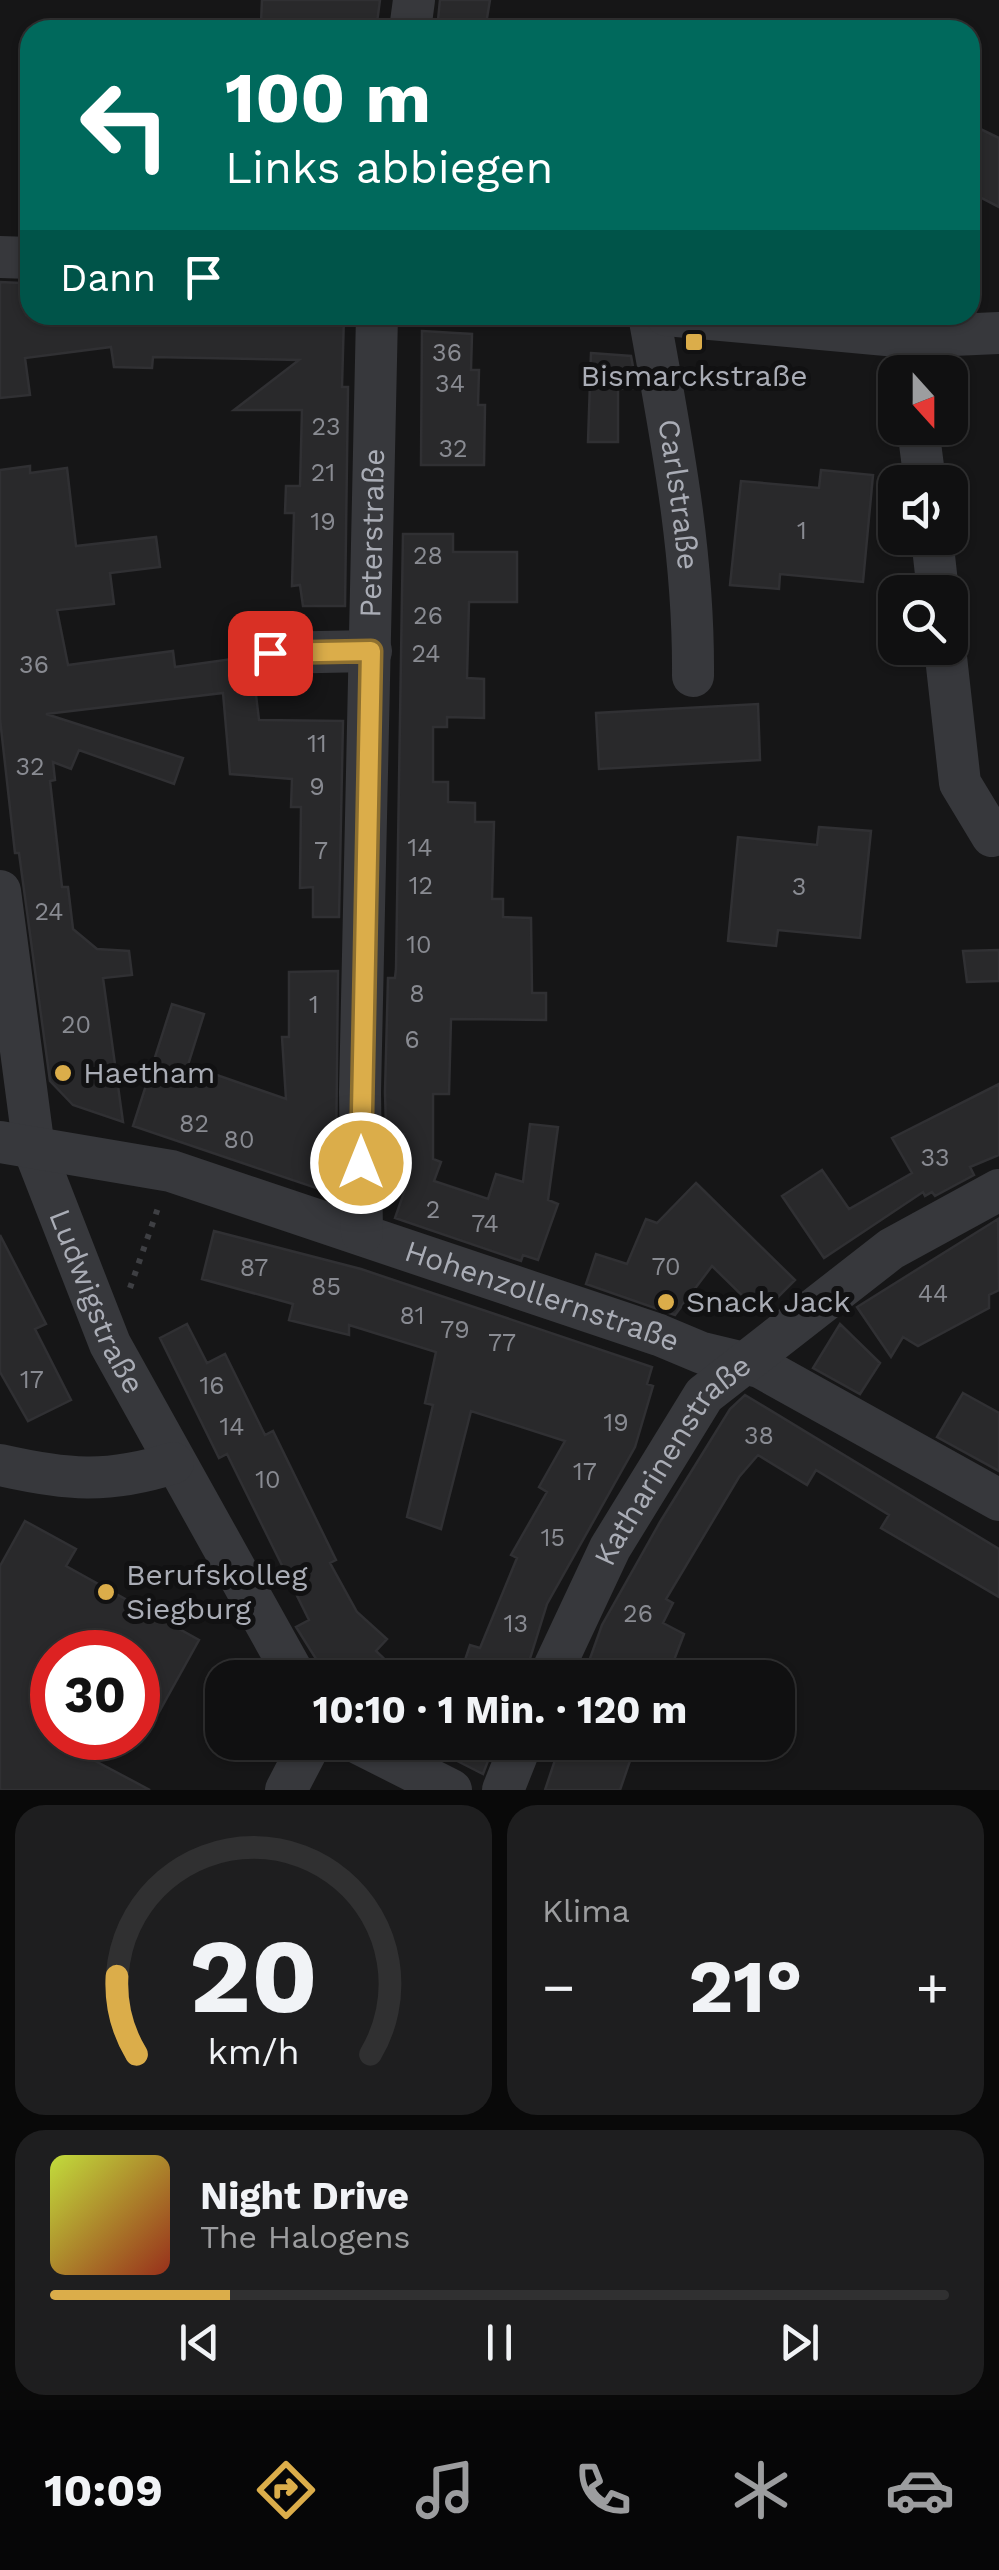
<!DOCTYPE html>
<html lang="de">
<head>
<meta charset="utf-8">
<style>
  body { margin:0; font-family:"Work Sans",sans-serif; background:#1e1e1f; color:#f1f3f6; height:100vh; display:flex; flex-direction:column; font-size:38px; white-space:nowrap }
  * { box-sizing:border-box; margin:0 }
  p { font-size:32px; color:#9c9d9f }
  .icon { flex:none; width:55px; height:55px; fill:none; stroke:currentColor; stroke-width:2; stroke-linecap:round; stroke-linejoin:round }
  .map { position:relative; height:1790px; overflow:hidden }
  .side { display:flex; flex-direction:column; gap:15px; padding:15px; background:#090909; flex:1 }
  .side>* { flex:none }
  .top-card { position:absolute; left:20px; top:20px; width:960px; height:305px; border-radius:30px; box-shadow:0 2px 8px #0004,0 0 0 2px #303031; background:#00695c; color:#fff; overflow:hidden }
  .needle { width:65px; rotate:159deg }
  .controls { position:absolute; left:878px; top:355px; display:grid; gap:20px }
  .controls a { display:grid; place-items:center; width:90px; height:90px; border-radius:20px; background:#101011; box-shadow:0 2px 8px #0004,0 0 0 2px #303031; font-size:50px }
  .speed { position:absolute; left:30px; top:1630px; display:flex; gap:20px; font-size:50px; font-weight:700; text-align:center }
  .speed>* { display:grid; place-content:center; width:130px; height:130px; border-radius:50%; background:#101011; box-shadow:0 2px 8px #0004,0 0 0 2px #303031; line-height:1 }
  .speed .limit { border:15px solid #d22; background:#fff; color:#111 }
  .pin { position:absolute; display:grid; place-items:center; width:85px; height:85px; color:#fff; margin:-42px; border-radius:20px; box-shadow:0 5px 15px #0006 }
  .me { position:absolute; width:110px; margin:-55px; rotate:0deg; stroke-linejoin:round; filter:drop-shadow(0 0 8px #0008) }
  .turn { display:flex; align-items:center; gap:35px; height:210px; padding:0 40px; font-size:45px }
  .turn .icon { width:130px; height:130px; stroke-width:2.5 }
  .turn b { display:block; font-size:70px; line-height:85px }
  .then { display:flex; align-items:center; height:95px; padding:0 40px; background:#0003; gap:20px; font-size:38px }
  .big { font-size:75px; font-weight:700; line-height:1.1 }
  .side .widget { flex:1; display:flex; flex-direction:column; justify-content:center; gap:15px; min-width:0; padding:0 35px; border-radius:30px; background:#1e1e1f }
  .side .dial { align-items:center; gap:0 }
  .dial svg { height:260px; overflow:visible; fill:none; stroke:#303031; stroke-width:7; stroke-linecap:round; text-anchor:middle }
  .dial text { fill:#f1f3f6; stroke:none }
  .song { display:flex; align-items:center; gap:30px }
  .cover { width:120px; height:120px; border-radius:15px; background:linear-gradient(135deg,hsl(70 70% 55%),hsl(10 70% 35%)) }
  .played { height:10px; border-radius:5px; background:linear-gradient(90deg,#dbad4a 20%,#303031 20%) }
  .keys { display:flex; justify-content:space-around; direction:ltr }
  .heat { display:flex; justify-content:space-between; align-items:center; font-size:55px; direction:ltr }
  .side .tiles { flex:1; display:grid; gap:15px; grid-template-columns:1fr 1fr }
  .widget:last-child { grid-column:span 2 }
  .trip { position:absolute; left:205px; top:1660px; width:590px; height:100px; border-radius:30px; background:#101011; box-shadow:0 2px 8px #0004,0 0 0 2px #303031; font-weight:700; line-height:100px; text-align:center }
  .tab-bar { display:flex; height:160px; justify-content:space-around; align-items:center; background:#060607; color:#9c9d9f }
  .tab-bar .icon { width:70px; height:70px }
  .tab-bar .current { color:#dbad4a }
  .tab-bar b { font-size:45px; color:#f1f3f6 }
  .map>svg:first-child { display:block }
</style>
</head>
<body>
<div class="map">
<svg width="999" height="1790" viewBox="0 0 999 1790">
  <rect width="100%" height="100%" fill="#161617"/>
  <path fill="#29292b" stroke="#303033" stroke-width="2.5" d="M262,0H380L376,30L261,23Z
    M440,0H490L485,30H437Z
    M970,124L999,138V207L970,192Z
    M0,282L21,283L26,315H344L342,387H348L345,606H303L300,585L292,586L294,513H285L286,486H300L302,410H234L299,360L153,357L152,368L114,367L111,347L25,358L30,395L0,398Z
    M422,331L472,334L471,370H479L478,405H485L484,465H421Z
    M591,353L631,356L637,388L618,389V442H588Z
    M30,466V473L67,468L76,546L156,537L160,567L110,573L114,604L57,610L68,665L173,651L175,667L246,657L253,670L259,720L343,721L339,917H313V887L300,888L301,807H291L292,779L230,774L223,693L46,714L183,758L174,784L79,750L71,769L53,762L55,780L50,781L62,887H68L73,929L97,949L129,951L132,975L103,978L123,1122L73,1105L50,1081L19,853H15L0,719V470Z
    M821,470L873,475L863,582L780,574L779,589L730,585L741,481L819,488Z
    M403,534H453V552H517V602H469L467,678L484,679V718L447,717V727H433V782H448V802L475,803V822H494L492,899H503V917L531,918L532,993H546V1020L451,1019L449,1094H433V1159L441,1162L434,1181L488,1199L496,1174L523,1182L530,1124L558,1127L548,1200L558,1204L538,1260L523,1255L521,1261L395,1218L408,1181L391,1175L404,1134L386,1129L385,1092L388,978H395L396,969Z
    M758,704L760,760L599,769L596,713Z
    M819,827L871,831L860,938L778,930L776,946L728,941L738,837L817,845Z
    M999,950V981L967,982L963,951Z
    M338,971L336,1159L325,1191L133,1126L172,1004L204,1014L188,1065L286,1099L282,1037H289V972Z
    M999,1084V1155L970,1167L974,1175L935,1196L932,1192L925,1196L923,1192L824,1258L782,1196L822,1170L849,1209L912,1173L892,1138Z
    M696,1183L795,1280L761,1314L712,1266L675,1315L586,1284L596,1254L627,1264L646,1219L657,1223Z
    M998,1219L999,1290L989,1295V1308L918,1346L903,1337L891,1357L857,1307Z
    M214,1231L361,1269L652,1367L647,1384L653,1386L635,1447L547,1604L524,1678H459L470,1645L480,1648L517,1558L511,1555L547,1492L539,1487L565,1441L471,1411L441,1529L407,1517L433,1405L425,1403L436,1352L349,1325V1335L289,1320L293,1304L202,1279Z
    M0,1235L46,1324L35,1329L71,1400L28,1421L0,1372Z
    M187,1324L207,1363L225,1354L265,1435L273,1431L336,1560L330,1563L357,1612L387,1639L376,1651L404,1678H328L296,1627L309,1620L227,1454L219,1458L160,1338Z
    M840,1324L880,1363L860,1394L813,1368Z
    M963,1393L999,1413V1471L937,1437Z
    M745,1395L999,1549V1597L881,1528L889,1515L816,1470L807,1485L758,1455L739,1477L666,1599L673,1603L663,1623L684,1634L671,1668L647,1660L641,1678H583L602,1625L660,1522L730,1409Z
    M25,1521L76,1549L66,1566L199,1640L159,1712L138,1701V1652H52V1738L150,1790H0V1566Z
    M420,1742H495L483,1774Z
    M561,1742H606L633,1752L620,1790H545Z"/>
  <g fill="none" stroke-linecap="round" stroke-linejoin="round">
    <path stroke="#3e3f43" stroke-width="6" stroke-dasharray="5 8" stroke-linecap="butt" d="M130,1288L159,1205"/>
    <g stroke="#37383c" stroke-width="42">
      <path d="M410,30L414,0"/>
      <path d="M0,257L30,258"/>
      <path id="s1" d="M649,315C671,437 694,551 693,676"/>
      <path d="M666,315L908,337L999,333"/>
      <path d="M918,428L925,482"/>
      <path d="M932,538L938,592"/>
      <path d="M945,648L960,783L992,836"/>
      <path d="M270,653L371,651"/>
      <path id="s2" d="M0,891L34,1149L110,1344L296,1678"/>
      <path id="s3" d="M0,1142L171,1171L659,1335L702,1353L760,1367L999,1500"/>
      <path id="s4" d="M362,1233L360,1092L377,315"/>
      <path d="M0,1465C66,1480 108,1484 173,1463"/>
      <path id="s5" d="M549,1678L610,1548L704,1395L891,1249L999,1190"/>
      <path d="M356,1742L451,1790"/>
      <path d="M286,1790L311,1742"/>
      <path d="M503,1790L522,1742"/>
    </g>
  </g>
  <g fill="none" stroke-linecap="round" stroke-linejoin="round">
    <defs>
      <path id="route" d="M270,653L371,651L361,1163"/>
    </defs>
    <use href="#route" stroke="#8e7030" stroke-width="25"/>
    <use href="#route" stroke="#dbad4a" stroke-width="18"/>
  </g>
  <g fill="#dbad4a" stroke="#111112" stroke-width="4">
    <rect x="684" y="332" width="20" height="20" rx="5"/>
    <circle cx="63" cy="1073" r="10"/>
    <circle cx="666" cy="1302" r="10"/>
    <circle cx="106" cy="1592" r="10"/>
  </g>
  <g text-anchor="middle" stroke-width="10" stroke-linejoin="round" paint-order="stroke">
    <g font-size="25" fill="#898b92">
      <text x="447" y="361">36</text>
      <text x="450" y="392">34</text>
      <text x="326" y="435">23</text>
      <text x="453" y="457">32</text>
      <text x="323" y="481">21</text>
      <text x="323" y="530">19</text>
      <text x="802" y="539">1</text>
      <text x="428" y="564">28</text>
      <text x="428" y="624">26</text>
      <text x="426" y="662">24</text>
      <text x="34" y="673">36</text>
      <text x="317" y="752">11</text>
      <text x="30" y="775">32</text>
      <text x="317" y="795">9</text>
      <text x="420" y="856">14</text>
      <text x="321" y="859">7</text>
      <text x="421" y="894">12</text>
      <text x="799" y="895">3</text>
      <text x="49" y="920">24</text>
      <text x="419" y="953">10</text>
      <text x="417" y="1002">8</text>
      <text x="314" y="1013">1</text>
      <text x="76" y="1033">20</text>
      <text x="412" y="1048">6</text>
      <text x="194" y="1132">82</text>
      <text x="239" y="1148">80</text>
      <text x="935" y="1166">33</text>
      <text x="433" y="1218">2</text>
      <text x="485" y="1232">74</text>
      <text x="666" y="1275">70</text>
      <text x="254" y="1276">87</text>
      <text x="326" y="1295">85</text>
      <text x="933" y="1302">44</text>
      <text x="412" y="1324">81</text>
      <text x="455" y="1338">79</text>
      <text x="502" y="1351">77</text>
      <text x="32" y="1388">17</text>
      <text x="212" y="1394">16</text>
      <text x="616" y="1431">19</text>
      <text x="232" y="1435">14</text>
      <text x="759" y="1444">38</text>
      <text x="585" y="1480">17</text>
      <text x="268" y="1488">10</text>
      <text x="553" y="1546">15</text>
      <text x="638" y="1622">26</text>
      <text x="516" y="1632">13</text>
    </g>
    <g font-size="30" fill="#aaadb6" stroke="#111112" text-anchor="start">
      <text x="694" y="386" text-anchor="middle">Bismarckstraße</text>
      <text x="83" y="1083">Haetham</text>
      <text x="686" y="1312">Snack Jack</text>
      <text x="126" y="1585">Berufskolleg<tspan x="126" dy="34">Siegburg</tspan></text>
    </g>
    <g font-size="30" fill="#aaadb6" stroke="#111112">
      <text dy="10" stroke="none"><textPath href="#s1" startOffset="182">Carlstraße</textPath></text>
      <text dy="10" stroke="none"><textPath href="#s4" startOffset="700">Peterstraße</textPath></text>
      <text dy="10" stroke="none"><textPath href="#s3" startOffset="565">Hohenzollernstraße</textPath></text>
      <text dy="10" stroke="none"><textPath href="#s2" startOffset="425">Ludwigstraße</textPath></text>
      <text dy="10" stroke="none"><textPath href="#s5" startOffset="252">Katharinenstraße</textPath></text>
    </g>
  </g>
</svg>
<div class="controls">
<a><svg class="needle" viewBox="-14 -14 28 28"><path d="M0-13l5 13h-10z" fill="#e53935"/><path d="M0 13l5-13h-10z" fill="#9c9d9f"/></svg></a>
<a><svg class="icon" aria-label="sound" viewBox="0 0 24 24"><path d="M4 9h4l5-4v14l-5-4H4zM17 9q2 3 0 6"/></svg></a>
<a><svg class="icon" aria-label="search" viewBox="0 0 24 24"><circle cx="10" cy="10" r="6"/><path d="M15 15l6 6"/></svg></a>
</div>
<div class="speed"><div class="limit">30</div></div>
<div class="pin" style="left:270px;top:653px;background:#d93025"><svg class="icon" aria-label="arrive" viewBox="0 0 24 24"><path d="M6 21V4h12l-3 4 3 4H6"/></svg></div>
<svg class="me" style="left:361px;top:1163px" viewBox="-20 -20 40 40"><circle r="17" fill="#dbad4a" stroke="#fff" stroke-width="3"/><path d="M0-11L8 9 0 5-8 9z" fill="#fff"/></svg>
<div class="trip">10:10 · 1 Min. · 120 m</div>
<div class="top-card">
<div class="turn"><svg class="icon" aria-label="left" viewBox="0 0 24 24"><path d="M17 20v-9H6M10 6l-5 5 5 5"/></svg><div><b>100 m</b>Links abbiegen</div></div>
<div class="then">Dann<svg class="icon" aria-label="arrive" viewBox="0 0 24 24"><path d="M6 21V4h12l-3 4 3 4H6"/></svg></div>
</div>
</div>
<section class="side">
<div class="tiles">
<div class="widget dial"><svg viewBox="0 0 100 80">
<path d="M14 69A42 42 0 1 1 86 69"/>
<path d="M14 69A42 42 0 0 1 8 45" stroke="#dbad4a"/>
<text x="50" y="56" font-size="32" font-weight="700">20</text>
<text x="50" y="72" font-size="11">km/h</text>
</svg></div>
<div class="widget"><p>Klima</p>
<div class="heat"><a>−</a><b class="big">21°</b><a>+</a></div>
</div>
<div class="widget">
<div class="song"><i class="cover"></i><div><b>Night Drive</b><p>The Halogens</p></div></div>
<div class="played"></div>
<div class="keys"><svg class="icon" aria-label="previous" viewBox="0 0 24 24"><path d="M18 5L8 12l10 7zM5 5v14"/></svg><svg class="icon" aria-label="pause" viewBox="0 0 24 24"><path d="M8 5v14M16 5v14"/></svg><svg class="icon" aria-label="next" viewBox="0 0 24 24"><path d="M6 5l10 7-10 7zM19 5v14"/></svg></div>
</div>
</div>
</section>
<nav class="tab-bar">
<b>10:09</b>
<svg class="icon current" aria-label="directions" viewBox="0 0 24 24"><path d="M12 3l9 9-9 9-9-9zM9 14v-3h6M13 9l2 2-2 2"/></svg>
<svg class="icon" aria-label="music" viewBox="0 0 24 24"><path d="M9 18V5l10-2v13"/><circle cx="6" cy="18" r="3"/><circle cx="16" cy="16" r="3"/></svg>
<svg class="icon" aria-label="phone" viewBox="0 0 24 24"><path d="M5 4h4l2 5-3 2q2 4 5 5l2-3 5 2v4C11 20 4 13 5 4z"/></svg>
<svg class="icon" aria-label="climate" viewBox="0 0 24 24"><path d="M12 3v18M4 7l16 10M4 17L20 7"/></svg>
<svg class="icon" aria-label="car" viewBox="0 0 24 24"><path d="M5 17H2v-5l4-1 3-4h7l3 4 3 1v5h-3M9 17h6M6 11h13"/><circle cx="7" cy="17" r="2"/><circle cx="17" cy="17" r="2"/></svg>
</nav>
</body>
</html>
